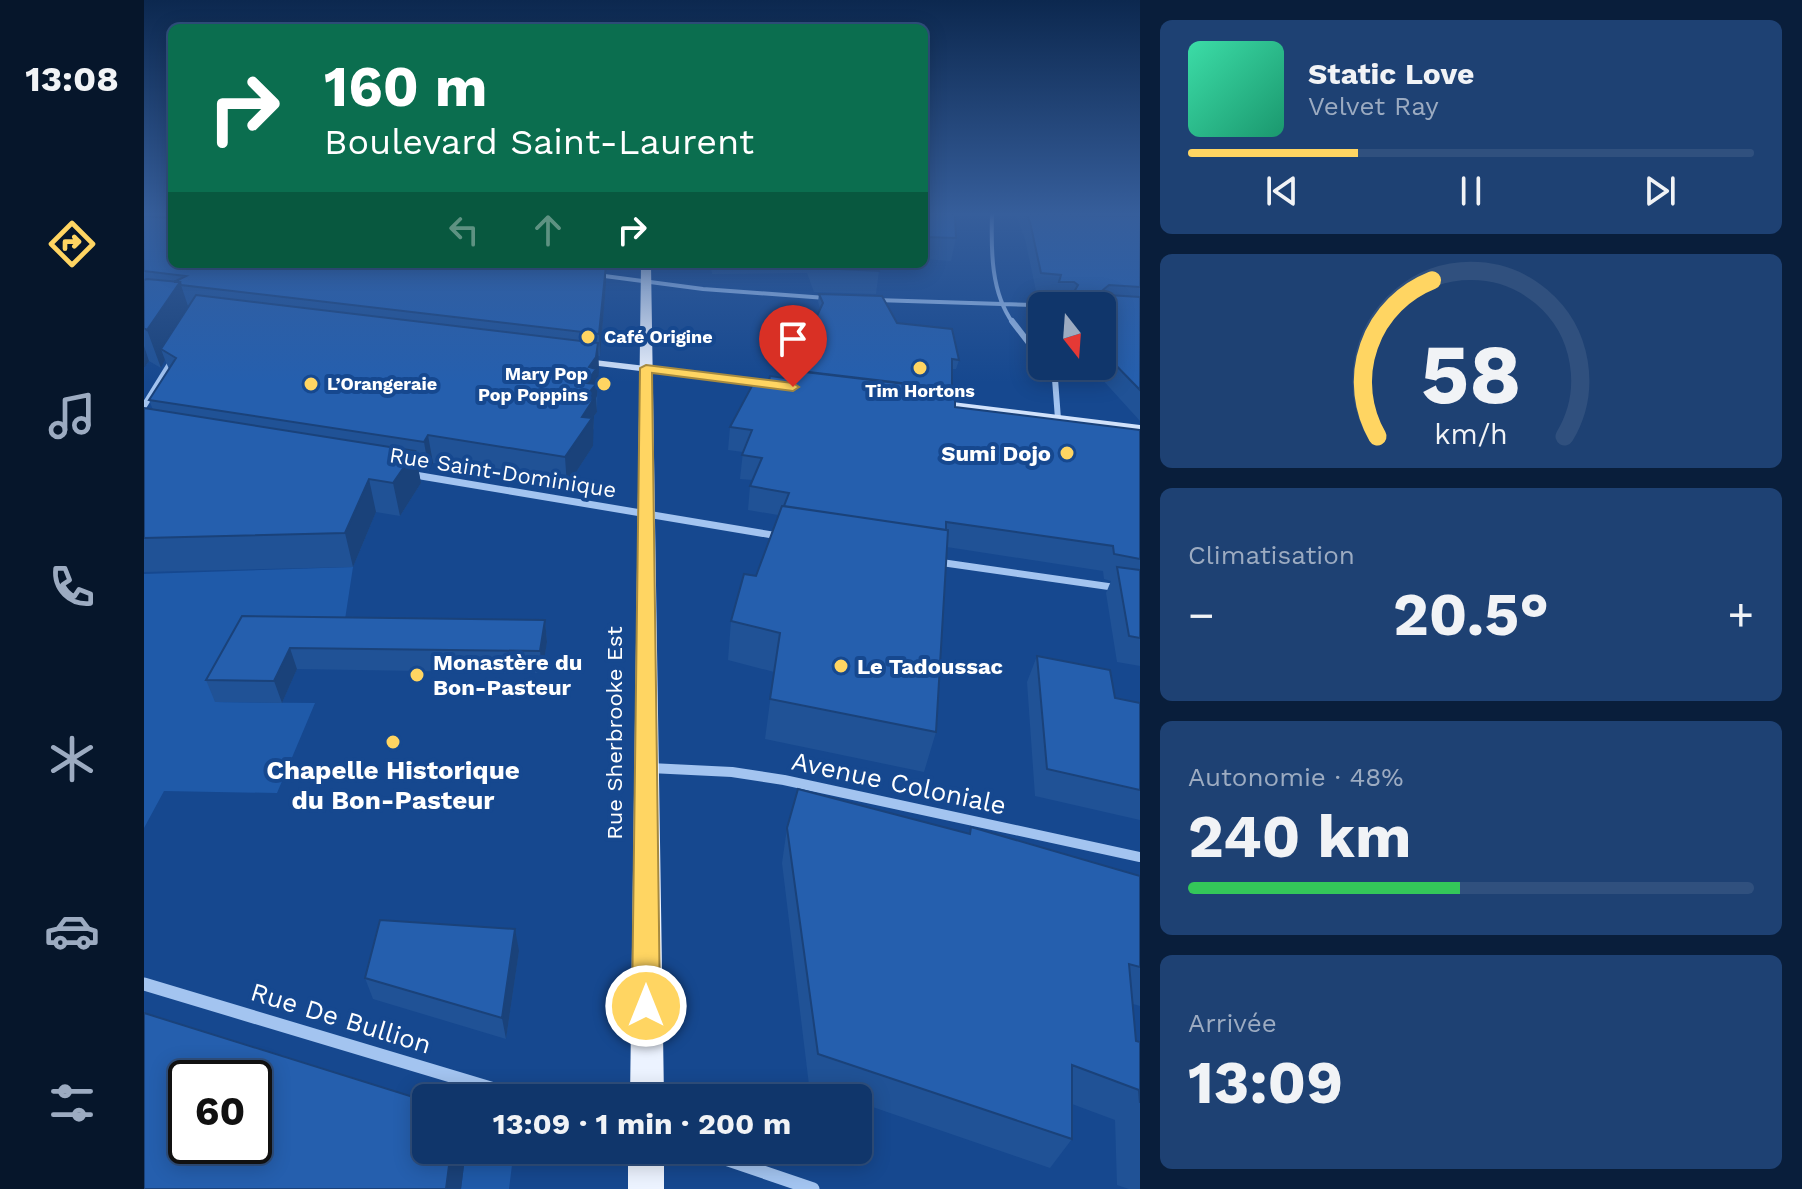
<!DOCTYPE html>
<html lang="fr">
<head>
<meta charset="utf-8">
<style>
  body { margin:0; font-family:"Work Sans",sans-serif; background:#1e4173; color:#f1f3f6; height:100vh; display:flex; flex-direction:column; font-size:30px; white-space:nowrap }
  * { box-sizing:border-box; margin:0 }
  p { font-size:26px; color:#9cabc1 }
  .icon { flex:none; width:44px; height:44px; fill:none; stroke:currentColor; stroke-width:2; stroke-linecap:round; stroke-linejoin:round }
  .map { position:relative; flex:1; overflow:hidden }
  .side { display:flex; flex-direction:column; gap:20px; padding:20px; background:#091e3b; width:662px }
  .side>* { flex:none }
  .top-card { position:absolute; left:24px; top:24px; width:760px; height:244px; border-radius:12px; box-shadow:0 4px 20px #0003,0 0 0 2px #30507e; background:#0b6e4f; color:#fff; overflow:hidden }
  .needle { width:52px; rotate:163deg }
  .controls { position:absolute; left:884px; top:292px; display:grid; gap:16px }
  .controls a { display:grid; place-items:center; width:88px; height:88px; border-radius:12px; background:#10366b; box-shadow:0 4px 20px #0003,0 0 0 2px #30507e; font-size:40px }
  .speed { position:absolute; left:24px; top:1060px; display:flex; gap:16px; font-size:40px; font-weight:700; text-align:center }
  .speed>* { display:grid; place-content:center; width:104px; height:104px; border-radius:50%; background:#10366b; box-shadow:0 4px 20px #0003,0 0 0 2px #30507e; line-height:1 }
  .speed .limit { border:4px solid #111; border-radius:12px; background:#fff; color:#111 }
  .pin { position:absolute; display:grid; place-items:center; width:68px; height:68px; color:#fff; margin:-82px -34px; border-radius:50% 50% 50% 0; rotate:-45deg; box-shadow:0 0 8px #0007 }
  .pin .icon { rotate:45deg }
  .me { position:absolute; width:88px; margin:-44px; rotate:0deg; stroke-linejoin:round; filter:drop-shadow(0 0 6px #0008) }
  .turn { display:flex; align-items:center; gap:28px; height:168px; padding:0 24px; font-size:36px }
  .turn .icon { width:104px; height:104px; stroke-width:2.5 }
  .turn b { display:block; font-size:56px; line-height:68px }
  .lanes { display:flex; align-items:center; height:76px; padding:0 24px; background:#0003; justify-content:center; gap:40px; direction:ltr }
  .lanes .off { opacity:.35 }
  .big { font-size:60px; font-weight:700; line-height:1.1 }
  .side .widget { flex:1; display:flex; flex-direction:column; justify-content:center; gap:12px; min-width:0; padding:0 28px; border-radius:12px; background:#1e4173 }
  .side .dial { align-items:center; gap:0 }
  .dial svg { height:208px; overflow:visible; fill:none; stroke:#30507e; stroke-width:7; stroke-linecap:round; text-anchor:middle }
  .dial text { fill:#f1f3f6; stroke:none }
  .song { display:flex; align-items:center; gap:24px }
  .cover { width:96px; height:96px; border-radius:12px; background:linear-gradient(135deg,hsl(160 70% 55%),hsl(160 70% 35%)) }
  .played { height:8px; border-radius:4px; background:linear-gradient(90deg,#ffd562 30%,#30507e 30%) }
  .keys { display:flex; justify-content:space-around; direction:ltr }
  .heat { display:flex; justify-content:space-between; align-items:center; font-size:44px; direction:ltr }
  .charge { height:12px; border-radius:6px; background:linear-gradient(90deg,#34c759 48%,#30507e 0) }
  .trip { position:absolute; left:268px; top:1084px; width:460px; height:80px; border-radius:12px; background:#10366b; box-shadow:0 4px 20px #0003,0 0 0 2px #30507e; font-weight:700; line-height:80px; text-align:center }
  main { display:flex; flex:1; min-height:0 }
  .tab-bar { display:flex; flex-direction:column; width:144px; justify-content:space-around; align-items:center; background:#06162b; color:#9cabc1 }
  .tab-bar .icon { width:56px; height:56px }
  .tab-bar .current { color:#ffd562 }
  .tab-bar b { font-size:36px; color:#f1f3f6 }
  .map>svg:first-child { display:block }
</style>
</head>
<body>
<main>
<nav class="tab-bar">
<b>13:08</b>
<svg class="icon current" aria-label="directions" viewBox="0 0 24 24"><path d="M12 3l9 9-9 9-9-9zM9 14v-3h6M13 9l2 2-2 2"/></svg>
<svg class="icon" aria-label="music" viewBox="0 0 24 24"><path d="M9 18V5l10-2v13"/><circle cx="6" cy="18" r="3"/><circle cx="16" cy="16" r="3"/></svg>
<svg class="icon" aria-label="phone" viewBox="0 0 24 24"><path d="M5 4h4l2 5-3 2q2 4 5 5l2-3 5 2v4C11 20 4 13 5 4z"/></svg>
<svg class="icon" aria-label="climate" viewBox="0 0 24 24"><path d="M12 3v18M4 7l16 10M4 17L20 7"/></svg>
<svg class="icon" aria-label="car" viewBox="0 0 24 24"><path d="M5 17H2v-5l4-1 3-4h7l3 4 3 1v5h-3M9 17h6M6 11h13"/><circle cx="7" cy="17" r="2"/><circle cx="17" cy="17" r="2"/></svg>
<svg class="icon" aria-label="filters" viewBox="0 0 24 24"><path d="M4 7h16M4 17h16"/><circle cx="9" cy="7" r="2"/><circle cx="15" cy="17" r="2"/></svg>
</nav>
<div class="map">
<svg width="996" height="1189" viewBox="0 0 996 1189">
  <rect width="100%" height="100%" fill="#16488f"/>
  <path fill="#1f5aa9" d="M209,567L198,639L72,702L171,703L133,793L20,791L0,828V574Z
    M322,1150C340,1150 354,1155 368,1165L365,1189H317Z"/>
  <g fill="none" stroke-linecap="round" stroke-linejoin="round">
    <path stroke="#a3c4f0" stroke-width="4" d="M848,215C847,251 847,293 869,323
      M453,275L559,289L682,298
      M732,300L923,306"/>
    <path stroke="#a3c4f0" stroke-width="6" d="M868,321L898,360
      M902,366L911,379L914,419
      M0,406L29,359"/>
    <path stroke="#a3c4f0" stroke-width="7" d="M265,474L634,536
      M794,562L996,591"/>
    <path stroke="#a3c4f0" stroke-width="10" d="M506,768L588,772L640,780L996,857"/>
    <path stroke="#a3c4f0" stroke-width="13" d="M0,984L380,1098
      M555,1150L669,1189"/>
    <path fill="#d1e2fb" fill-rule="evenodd" d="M434,358L645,383L651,386L645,389L430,363L429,361Z
      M792,400L996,425V433L788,407V401Z"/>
    <path fill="#ecf3ff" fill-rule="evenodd" d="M497,264H507L520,1098H486Z
      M484,1150H520V1189H484Z"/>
  </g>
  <path fill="#205296" d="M0,215H28L462,285L456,356H454L453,412L450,416V428L449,430V446L423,486L289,463L285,471L274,469L277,483L256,516L232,512L209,567L0,572V408L9,410L5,400L25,369L21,360L17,368L5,361L0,368Z
    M780,215L812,238L807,261L780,259Z
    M872,215L996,216V421L946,366H958V306H907L911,293L892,291L881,239Z
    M567,264H732L735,271L732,294L670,292L663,273L568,274Z
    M675,294L753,323L815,360L812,369H808L807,390L811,407L996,430V666L973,662L962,593L967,581L960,579L959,571L803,547L792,732L780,772L621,739L630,672L584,660L587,621L612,576L634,515L604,510L606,486L609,480L596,479L599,452L584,450L586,427L624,386L640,378L648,371L676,308L674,302Z
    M98,616L401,620L403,642L398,673L153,669L138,703L71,702L62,680Z
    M893,656L971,698L996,703V820L891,796L883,682Z
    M827,827L996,876V1006L989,1004L992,1041L996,1042V1189H985L973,1185L971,1120L928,1104V1139L906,1168L714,1102V1098H702L665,1085L638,863L643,828L825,833Z
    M375,951L362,1039L229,999L221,978Z"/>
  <path fill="#1a427a" d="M462,265V285L456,356L455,334Z
    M36,282L48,318L17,349L21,360L17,368L3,330Z
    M454,343L455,369L453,396L452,398L453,412L450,416L449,446L423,486L421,457L438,417L445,367Z
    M0,346L5,361L0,368Z
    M284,435L289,463L285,471L280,442Z
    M271,451L277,483L256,516L249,483Z
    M225,479L232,512L209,567L201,533Z
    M401,620L403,642L398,673L396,651Z
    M146,648L153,669L138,703L130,681Z
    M371,929L375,951L362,1039L358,1018Z
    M307,1150H322L317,1189H302Z"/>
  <path fill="#255fae" stroke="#1a427a" stroke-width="2" fill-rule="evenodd" d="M25,215H28V264L462,265L455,334L37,285L36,282H30L42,276L0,271V216L23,218Z
    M780,215H811L812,238L780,237Z
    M883,215L996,216V287L965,285L959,290L964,295L996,297V390L958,351V306H915L909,300L912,291L930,292L934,285L930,282H915L917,275L897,273L886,222Z
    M671,264H732L735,271L673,268Z
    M3,279L36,282L3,330L0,328V280Z
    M675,294L738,296L753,323L808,329L815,360L808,359V389L648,370L679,303Z
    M52,295L454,343L452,357L445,367L452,369L442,383L452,384L440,399L449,400L438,417L448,418L421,457L284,435L280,442L5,400L32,358L17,349Z
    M644,370L811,390V407L996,430V559L970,554L969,546L802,522V530L640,506L645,493L606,486L618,458L598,455L608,430L586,427L609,384L624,386L626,376L640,378Z
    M0,408L271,451L249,483L225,479L201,533L0,538Z
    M638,506L804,530L792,732L626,699L636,633L587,621L600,574L612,576Z
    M973,567L996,570V638L985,636Z
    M98,616L401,620L396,651L146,648L130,681L62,680Z
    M893,656L966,670L971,698L996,703V790L903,769Z
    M654,789L826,834L827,827L996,876V967L985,964L992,1041L996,1042V1103L995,1090L928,1065V1139L674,1054L643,828Z
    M236,920L371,929L358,1018L221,978Z
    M0,1013L282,1101V1150H307L302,1189H0ZM42,1078H110V1146H42Z"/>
  <linearGradient id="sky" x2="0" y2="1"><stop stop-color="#0c284f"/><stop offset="0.56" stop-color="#365e9b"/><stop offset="1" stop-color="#365e9b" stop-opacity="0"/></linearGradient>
  <rect width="996" height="382" fill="url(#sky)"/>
  <path fill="#ffd562" stroke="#a68a40" stroke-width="2" d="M502,365L649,383L655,387L649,391L508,373L516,1006L512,1016L502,1020L492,1016L488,1006L496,368Z"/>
  <g fill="#ffd562" stroke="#16488f" stroke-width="3">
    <circle cx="444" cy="337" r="8"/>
    <circle cx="776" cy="368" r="8"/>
    <circle cx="167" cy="384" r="8"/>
    <circle cx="460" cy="384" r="8"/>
    <circle cx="923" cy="453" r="8"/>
    <circle cx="697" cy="666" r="8"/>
    <circle cx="273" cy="675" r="8"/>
    <circle cx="249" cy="742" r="8"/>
  </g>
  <g text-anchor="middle" stroke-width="8" stroke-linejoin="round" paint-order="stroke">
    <g font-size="18" font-weight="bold" fill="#fff" stroke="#16488f" text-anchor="start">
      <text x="460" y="343">Café Origine</text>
      <text x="444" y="380" text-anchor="end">Mary Pop<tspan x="444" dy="21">Pop Poppins</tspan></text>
      <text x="183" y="390">L’Orangeraie</text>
      <text x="776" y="397" text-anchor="middle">Tim Hortons</text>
    </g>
    <g font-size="22" font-weight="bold" fill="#fff" stroke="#16488f" text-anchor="start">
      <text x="907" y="461" text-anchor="end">Sumi Dojo</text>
      <text x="289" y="670">Monastère du<tspan x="289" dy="25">Bon-Pasteur</tspan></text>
      <text x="713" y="674">Le Tadoussac</text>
    </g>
    <g font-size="22" fill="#fff" stroke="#16488f">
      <text transform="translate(359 472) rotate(9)" y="8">Rue Saint-Dominique</text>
      <text transform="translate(470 733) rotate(-90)" y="8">Rue Sherbrooke Est</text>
    </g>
    <g font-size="26" font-weight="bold" fill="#fff" stroke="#16488f">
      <text x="249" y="779">Chapelle Historique<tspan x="249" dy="30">du Bon-Pasteur</tspan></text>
    </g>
    <g font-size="26" fill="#fff" stroke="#16488f">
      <text transform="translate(755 783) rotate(12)" y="9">Avenue Coloniale</text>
      <text transform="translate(197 1018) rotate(17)" y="9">Rue De Bullion</text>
    </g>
  </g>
</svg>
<div class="controls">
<a><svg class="needle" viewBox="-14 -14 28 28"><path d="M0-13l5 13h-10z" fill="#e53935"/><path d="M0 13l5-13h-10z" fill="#9cabc1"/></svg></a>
</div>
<div class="speed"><div class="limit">60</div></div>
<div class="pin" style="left:649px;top:387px;background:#d93025"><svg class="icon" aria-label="arrive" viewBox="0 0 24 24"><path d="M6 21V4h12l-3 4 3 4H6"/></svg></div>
<svg class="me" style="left:502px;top:1006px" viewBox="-20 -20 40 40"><circle r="17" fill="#ffd562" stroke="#fff" stroke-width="3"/><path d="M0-11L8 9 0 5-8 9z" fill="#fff"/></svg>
<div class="trip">13:09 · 1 min · 200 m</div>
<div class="top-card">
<div class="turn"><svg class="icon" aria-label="right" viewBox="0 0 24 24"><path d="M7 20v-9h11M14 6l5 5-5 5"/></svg><div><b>160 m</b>Boulevard Saint-Laurent</div></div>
<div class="lanes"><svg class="icon off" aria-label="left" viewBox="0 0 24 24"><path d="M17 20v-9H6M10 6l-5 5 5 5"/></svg><svg class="icon off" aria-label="ahead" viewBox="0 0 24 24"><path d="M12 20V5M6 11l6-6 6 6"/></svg><svg class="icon" aria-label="right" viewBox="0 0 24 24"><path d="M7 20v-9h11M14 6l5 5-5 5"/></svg></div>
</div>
</div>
<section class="side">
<div class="widget">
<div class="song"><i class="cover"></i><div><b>Static Love</b><p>Velvet Ray</p></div></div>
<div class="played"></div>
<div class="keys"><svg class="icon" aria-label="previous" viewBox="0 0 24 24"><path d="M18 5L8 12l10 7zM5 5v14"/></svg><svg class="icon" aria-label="pause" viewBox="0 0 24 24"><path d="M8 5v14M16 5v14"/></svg><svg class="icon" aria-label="next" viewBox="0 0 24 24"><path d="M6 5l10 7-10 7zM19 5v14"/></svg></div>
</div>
<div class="widget dial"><svg viewBox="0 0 100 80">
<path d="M14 69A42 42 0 1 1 86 69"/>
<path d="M14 69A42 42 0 0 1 35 9" stroke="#ffd562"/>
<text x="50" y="56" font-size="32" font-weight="700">58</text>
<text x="50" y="72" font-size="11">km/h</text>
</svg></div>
<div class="widget"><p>Climatisation</p>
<div class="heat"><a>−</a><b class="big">20.5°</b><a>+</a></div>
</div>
<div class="widget"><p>Autonomie · 48%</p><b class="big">240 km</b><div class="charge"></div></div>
<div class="widget"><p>Arrivée</p><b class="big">13:09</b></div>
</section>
</main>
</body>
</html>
